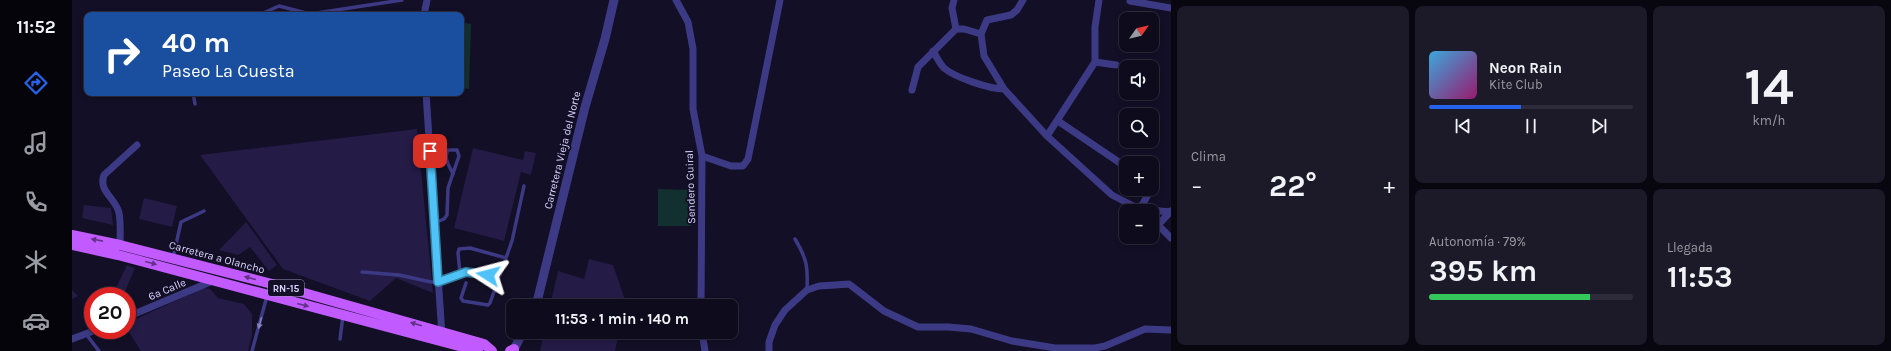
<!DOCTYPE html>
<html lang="es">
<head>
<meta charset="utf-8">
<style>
  body { margin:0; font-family:Karla,sans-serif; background:#1c1929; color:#f1f3f6; height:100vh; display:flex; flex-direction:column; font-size:15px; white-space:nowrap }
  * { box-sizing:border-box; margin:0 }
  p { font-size:13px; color:#9b9ba3 }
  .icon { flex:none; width:22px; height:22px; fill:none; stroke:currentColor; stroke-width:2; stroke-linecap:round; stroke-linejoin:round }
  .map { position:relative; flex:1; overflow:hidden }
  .drawer { display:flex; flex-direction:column; gap:6px; padding:6px; background:#08060f; width:720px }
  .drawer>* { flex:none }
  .guide { position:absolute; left:12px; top:12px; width:380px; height:84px; border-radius:8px; box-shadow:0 2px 6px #0003,0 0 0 1px #2e2b3b; background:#1a4fa0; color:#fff; overflow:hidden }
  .needle { width:26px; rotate:56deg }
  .controls { position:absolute; left:1047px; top:12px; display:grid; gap:8px }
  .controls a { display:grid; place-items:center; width:40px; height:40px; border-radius:8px; background:#0e0b1c; box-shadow:0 2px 6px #0003,0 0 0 1px #2e2b3b; font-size:20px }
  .speed { position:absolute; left:12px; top:287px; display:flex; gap:8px; font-size:20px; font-weight:700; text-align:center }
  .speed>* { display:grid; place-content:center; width:52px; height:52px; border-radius:50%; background:#0e0b1c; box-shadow:0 2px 6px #0003,0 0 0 1px #2e2b3b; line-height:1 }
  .speed .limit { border:6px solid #d22; background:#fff; color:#111 }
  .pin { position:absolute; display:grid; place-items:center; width:34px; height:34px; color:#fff; margin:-17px; border-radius:8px; box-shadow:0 2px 6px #0006 }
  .me { position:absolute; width:44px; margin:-22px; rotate:279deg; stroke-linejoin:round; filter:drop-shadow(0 0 3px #0008) }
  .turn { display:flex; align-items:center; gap:14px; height:84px; padding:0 12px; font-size:18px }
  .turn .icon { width:52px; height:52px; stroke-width:2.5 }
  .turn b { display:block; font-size:28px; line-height:34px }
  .big { font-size:30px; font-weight:700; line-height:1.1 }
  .drawer .tile { flex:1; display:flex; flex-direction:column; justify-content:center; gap:6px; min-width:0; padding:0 14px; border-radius:8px; background:#1c1929 }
  .drawer .dial { align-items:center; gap:0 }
  .dial b { font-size:52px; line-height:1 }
  .song { display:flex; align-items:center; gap:12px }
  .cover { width:48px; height:48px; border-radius:6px; background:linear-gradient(135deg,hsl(200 70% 55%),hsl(320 70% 35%)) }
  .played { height:4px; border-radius:2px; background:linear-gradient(90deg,#2563eb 45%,#2e2b3b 45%) }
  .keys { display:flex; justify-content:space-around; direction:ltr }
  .heat { display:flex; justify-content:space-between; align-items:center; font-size:22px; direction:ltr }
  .charge { height:6px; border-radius:3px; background:linear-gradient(90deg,#34c759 79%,#2e2b3b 0) }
  .drawer .tiles { flex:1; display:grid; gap:6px; grid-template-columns:repeat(3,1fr) }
  .tile:first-child { grid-row:span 2 }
  .trip { position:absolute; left:434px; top:299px; width:232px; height:40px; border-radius:8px; background:#0e0b1c; box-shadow:0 2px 6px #0003,0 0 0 1px #2e2b3b; font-weight:700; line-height:40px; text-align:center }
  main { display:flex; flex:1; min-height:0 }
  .dock { display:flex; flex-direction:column; width:72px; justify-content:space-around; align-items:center; background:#06040b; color:#9b9ba3 }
  .dock .icon { width:28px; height:28px }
  .dock .current { color:#2563eb }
  .dock b { font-size:18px; color:#f1f3f6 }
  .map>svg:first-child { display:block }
</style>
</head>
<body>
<main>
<nav class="dock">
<b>11:52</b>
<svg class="icon current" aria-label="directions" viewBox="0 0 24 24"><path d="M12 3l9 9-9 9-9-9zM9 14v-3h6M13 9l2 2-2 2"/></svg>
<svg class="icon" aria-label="music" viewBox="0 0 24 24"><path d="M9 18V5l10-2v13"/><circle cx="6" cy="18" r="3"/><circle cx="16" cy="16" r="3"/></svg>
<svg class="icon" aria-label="phone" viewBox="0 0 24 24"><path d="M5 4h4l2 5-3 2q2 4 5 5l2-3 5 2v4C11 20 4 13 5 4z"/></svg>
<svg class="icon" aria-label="climate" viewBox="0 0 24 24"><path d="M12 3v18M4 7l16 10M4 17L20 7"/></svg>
<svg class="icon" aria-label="car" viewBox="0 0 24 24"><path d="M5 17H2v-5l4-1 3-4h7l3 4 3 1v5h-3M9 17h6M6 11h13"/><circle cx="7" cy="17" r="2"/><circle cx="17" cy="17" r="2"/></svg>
</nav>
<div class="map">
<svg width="1099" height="351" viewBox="0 0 1099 351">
  <rect width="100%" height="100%" fill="#130f26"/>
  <path fill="#12302f" d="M389,22L399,24L397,89L389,88Z
    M586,189L619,190V226H586Z"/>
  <path fill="#241b47" d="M345,129L361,293L324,278L298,301L211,269L128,155Z
    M401,148L451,160L453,151L464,153L459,175L449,172L432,241L382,228Z
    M72,198L105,206L100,227L67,219Z
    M12,205L39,208L41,225L10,218Z
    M174,222L205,265L197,271L178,247L166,255L147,250Z
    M517,259L541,265L554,303L553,306H478L486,271L512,279Z
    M55,265L63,268L52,294L43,290Z
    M132,288L138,289L146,298L172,304L180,314V336L176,351H69L55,329V323Z
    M0,290L6,296L0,299Z
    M472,332H547L543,351H468Z"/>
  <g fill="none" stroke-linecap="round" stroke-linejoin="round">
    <path stroke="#3d3a85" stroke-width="3.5" d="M187,15L207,6L238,14L330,0
      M121,93L123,104
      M362,223L372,219L375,215L376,188L387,156L385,150H376C371,158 378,167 381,174
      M723,239C735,259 736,267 735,289
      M101,258L109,222L132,211
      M290,272L327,275L359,282H366L394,272L427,277
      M388,273L386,253L387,249L398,248L434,258
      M394,283L389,298L391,301L416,305L418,303L440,241L452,186
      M14,334L27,351
      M268,339L271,316
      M180,351L195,296"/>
    <path stroke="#3d3a85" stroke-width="7" d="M604,0L616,22L621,49V109L630,156L629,306
      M951,0L945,10L939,15L915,20L909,34L912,56L932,89L975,136L1030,186L1040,195L1071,211
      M1058,1L1099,8
      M352,15L355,0
      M884,29H892L909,34
      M861,51C864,56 868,64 872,68C882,77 917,89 932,89
      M1023,62L1044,65
      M840,90L846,67L884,29L880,8L882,0
      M354,93L370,336
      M986,121L1054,167
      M975,136L1023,62V27L1027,0
      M630,156L659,166H671L676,159L708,0
      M1079,189L1068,209L1099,212
      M1080,219L1099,238
      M1086,225L1099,211
      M48,245C48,235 49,223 47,213C44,198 26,192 32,175L65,145
      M55,317L143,280
      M630,332L633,351
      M0,339L24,330
      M697,351V342L703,325L713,310L735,290L747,286L763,285L777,284L812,311L846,327H876L899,329L940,341L983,348H1023L1033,346L1073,329L1099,330"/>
    <path stroke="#3d3a85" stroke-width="9" d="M464,306L513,107L533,39L542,0
      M441,351L451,332"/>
    <path stroke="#c25bff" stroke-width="10" d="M0,235L48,245L204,285L412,344L420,351
      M0,245L46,255L406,351
      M438,351L442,349"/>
  </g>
  <defs><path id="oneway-solid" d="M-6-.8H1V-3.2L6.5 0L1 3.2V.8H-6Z"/></defs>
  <g fill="#623188">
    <use href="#oneway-solid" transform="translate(25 240) rotate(-169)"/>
    <use href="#oneway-solid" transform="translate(79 263) rotate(15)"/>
    <use href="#oneway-solid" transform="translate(178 278) rotate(-165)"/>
    <use href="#oneway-solid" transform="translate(231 305) rotate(14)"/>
    <use href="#oneway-solid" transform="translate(344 324) rotate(-164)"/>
  </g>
  <use fill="#837fbc" href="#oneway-solid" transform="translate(188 323) rotate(105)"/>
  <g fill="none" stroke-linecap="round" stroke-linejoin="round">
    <defs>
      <path id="route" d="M358,151L366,282L394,272L416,275"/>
    </defs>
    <use href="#route" stroke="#337fa1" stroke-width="10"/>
    <use href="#route" stroke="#4fc3f7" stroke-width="7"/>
  </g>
  <g text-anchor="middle" stroke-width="4" stroke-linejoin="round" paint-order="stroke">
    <rect fill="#130f26" stroke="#9e99be" stroke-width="1" x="196" y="280" width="36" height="16" rx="3"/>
    <g font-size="10" font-weight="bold" fill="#d9d4ff">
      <text x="214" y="292">RN-15</text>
    </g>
    <g font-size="11" fill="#d9d4ff" stroke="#130f26">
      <text transform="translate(490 150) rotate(-76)" y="4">Carretera Vieja del Norte</text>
      <text transform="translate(618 187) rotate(-92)" y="4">Sendero Guiral</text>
      <text transform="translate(145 257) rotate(15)" y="4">Carretera a Olancho</text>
      <text transform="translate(95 289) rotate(-23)" y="4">6a Calle</text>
    </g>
  </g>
</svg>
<div class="controls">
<a><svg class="needle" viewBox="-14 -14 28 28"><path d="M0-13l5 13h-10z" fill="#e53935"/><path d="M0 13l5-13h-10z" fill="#9b9ba3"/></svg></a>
<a><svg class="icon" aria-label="sound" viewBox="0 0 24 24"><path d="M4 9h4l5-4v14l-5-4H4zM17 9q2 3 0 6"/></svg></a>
<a><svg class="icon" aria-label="search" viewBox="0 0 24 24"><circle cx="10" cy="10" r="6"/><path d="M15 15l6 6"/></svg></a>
<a>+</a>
<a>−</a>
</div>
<div class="speed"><div class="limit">20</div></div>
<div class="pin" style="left:358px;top:151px;background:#d93025"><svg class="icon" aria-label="arrive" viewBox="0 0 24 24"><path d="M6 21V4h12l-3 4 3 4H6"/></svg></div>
<svg class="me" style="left:416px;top:275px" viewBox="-20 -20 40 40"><path d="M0-17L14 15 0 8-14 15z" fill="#4fc3f7" stroke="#fff" stroke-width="4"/></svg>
<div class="trip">11:53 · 1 min · 140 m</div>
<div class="guide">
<div class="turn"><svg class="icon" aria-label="right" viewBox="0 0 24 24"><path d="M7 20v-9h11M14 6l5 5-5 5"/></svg><div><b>40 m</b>Paseo La Cuesta</div></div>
</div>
</div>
<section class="drawer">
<div class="tiles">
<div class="tile"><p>Clima</p>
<div class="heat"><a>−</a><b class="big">22°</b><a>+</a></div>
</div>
<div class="tile">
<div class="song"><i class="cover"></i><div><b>Neon Rain</b><p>Kite Club</p></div></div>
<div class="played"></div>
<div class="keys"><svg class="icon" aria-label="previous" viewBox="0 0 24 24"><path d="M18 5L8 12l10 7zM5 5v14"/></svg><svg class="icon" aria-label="pause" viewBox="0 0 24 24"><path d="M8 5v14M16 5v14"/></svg><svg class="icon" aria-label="next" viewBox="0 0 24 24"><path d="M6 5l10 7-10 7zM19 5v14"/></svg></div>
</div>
<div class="tile dial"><b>14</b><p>km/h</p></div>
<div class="tile"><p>Autonomía · 79%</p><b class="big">395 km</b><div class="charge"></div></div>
<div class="tile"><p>Llegada</p><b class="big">11:53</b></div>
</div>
</section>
</main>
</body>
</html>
